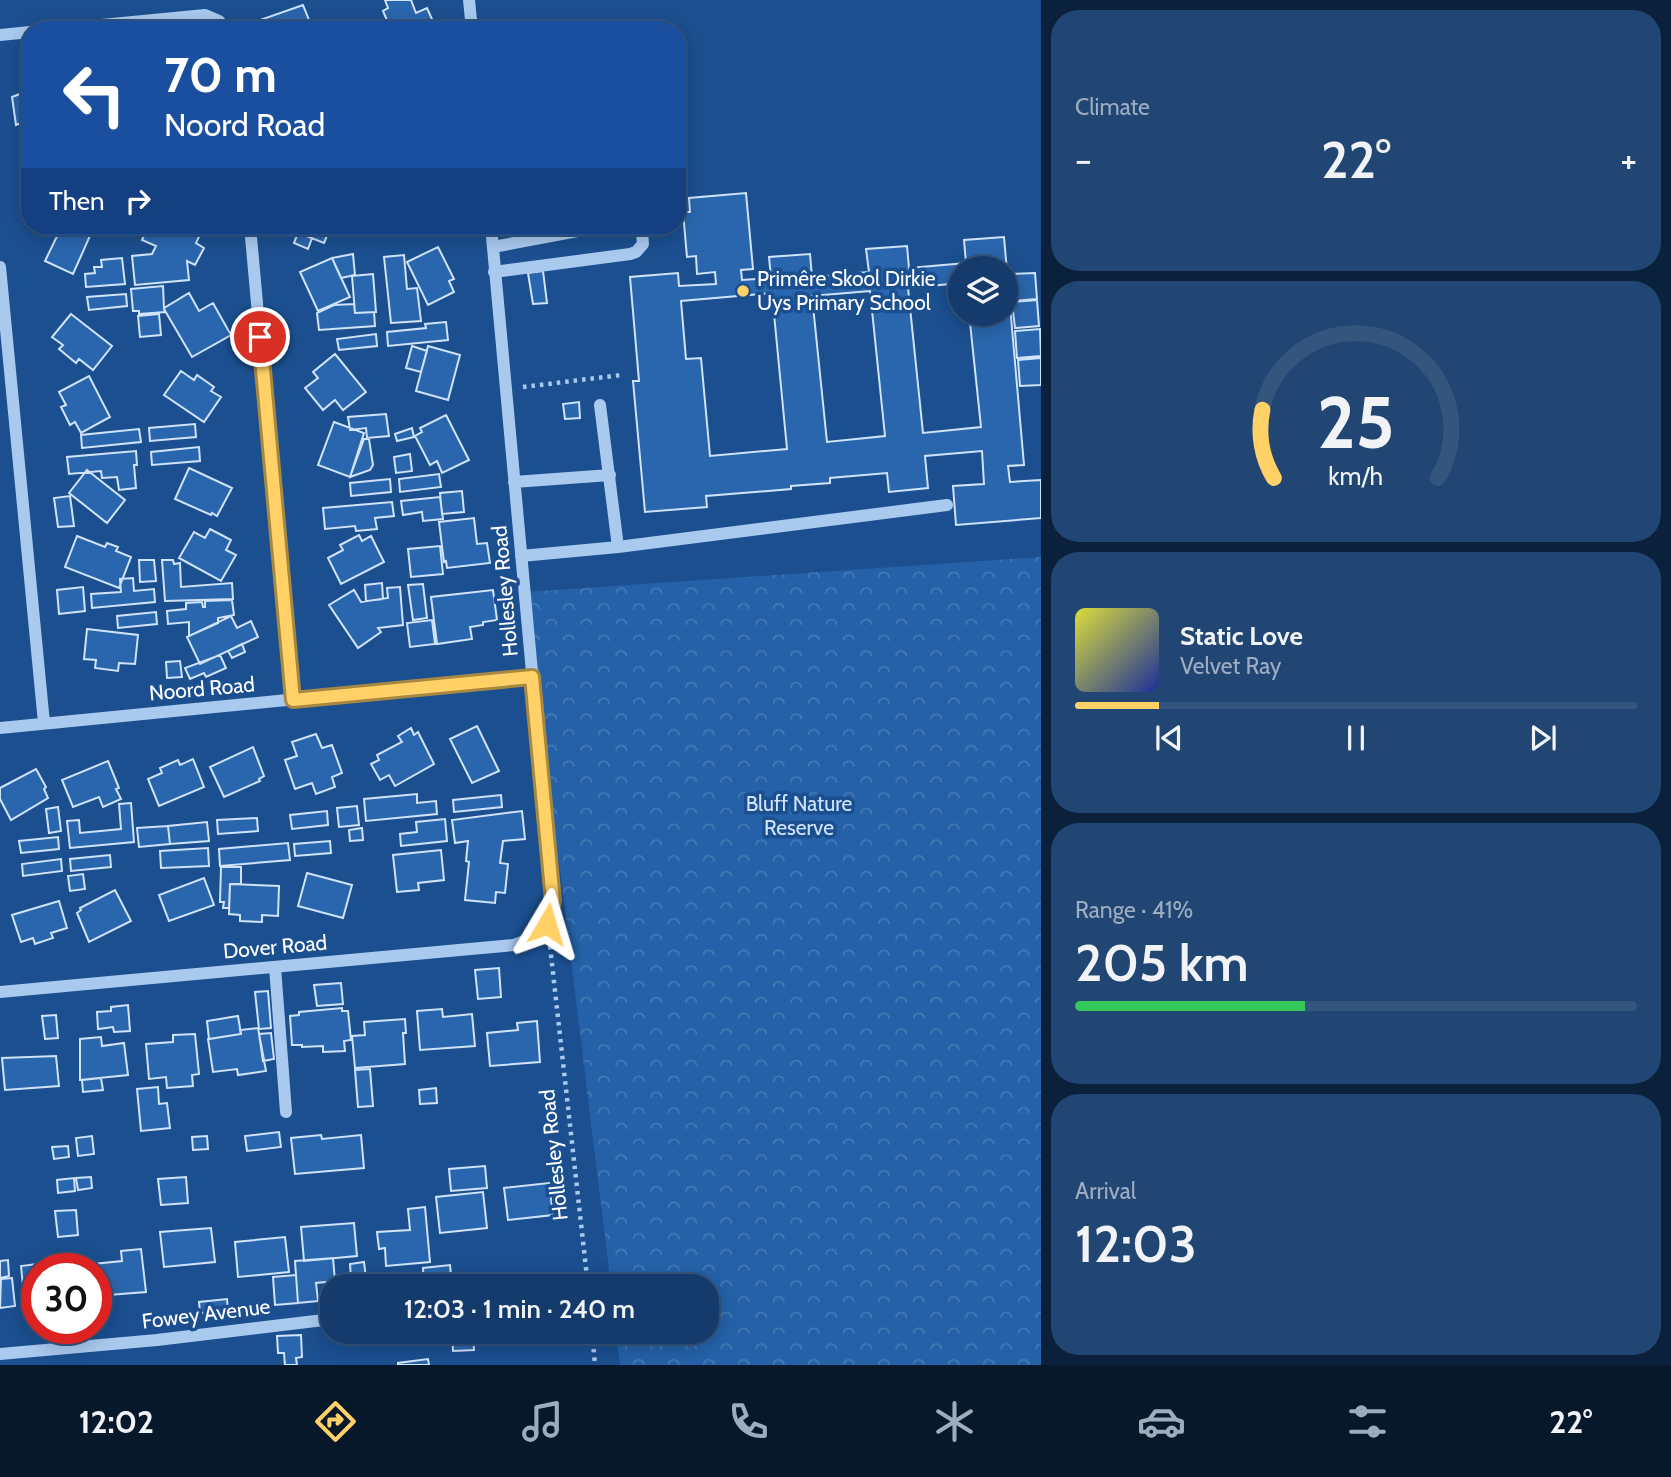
<!DOCTYPE html>
<html lang="en">
<head>
<meta charset="utf-8">
<style>
  body { margin:0; font-family:Cabin,sans-serif; background:#214673; color:#f1f3f6; height:100vh; display:flex; flex-direction:column; font-size:26px; white-space:nowrap }
  * { box-sizing:border-box; margin:0 }
  p { font-size:23px; color:#9dadc1 }
  .icon { flex:none; width:38px; height:38px; fill:none; stroke:currentColor; stroke-width:2; stroke-linecap:round; stroke-linejoin:round }
  .map { position:relative; flex:1; overflow:hidden }
  .panel { display:flex; flex-direction:column; gap:10px; padding:10px; background:#0b203b; width:630px }
  .panel>* { flex:none }
  .hud { position:absolute; left:21px; top:21px; width:665px; height:214px; border-radius:28px; box-shadow:0 4px 18px #0003,0 0 0 2px #33557e; background:#1a4fa0; color:#fff; overflow:hidden }
  .fabs { position:absolute; left:948px; top:256px; display:grid; gap:14px }
  .fabs a { display:grid; place-items:center; width:70px; height:70px; border-radius:50%; background:#143b6b; box-shadow:0 4px 18px #0003,0 0 0 2px #33557e; font-size:35px }
  .speed { position:absolute; left:21px; top:1253px; display:flex; gap:14px; font-size:35px; font-weight:700; text-align:center }
  .speed>* { display:grid; place-content:center; width:91px; height:91px; border-radius:50%; background:#143b6b; box-shadow:0 4px 18px #0003,0 0 0 2px #33557e; line-height:1 }
  .speed .limit { border:10px solid #d22; background:#fff; color:#111 }
  .pin { position:absolute; display:grid; place-items:center; width:60px; height:60px; color:#fff; margin:-30px; border:4px solid #fff; border-radius:50%; box-shadow:0 2px 7px #0007 }
  .me { position:absolute; width:77px; margin:-38px; rotate:7deg; stroke-linejoin:round; filter:drop-shadow(0 0 5px #0008) }
  .turn { display:flex; align-items:center; gap:24px; height:147px; padding:0 28px; font-size:32px }
  .turn .icon { width:91px; height:91px; stroke-width:2.5 }
  .turn b { display:block; font-size:49px; line-height:60px }
  .then { display:flex; align-items:center; height:66px; padding:0 28px; background:#0003; gap:14px; font-size:26px }
  .big { font-size:52px; font-weight:600; line-height:1.1 }
  .panel .widget { flex:1; display:flex; flex-direction:column; justify-content:center; gap:10px; min-width:0; padding:0 24px; border-radius:28px; background:#214673 }
  .panel .dial { align-items:center; gap:0 }
  .dial svg { height:182px; overflow:visible; fill:none; stroke:#33557e; stroke-width:7; stroke-linecap:round; text-anchor:middle }
  .dial text { fill:#f1f3f6; stroke:none }
  .song { display:flex; align-items:center; gap:21px }
  .cover { width:84px; height:84px; border-radius:10px; background:linear-gradient(135deg,hsl(60 70% 55%),hsl(230 70% 35%)) }
  .played { height:7px; border-radius:4px; background:linear-gradient(90deg,#ffd166 15%,#33557e 15%) }
  .keys { display:flex; justify-content:space-around; direction:ltr }
  .heat { display:flex; justify-content:space-between; align-items:center; font-size:38px; direction:ltr }
  .charge { height:10px; border-radius:5px; background:linear-gradient(90deg,#34c759 41%,#33557e 0) }
  .trip { position:absolute; left:320px; top:1274px; width:399px; height:70px; border-radius:28px; background:#143b6b; box-shadow:0 4px 18px #0003,0 0 0 2px #33557e; font-weight:600; line-height:70px; text-align:center }
  .tabs { display:flex; height:112px; justify-content:space-around; align-items:center; background:#08182b; color:#9dadc1 }
  .tabs .icon { width:49px; height:49px }
  .tabs .current { color:#ffd166 }
  .tabs b { font-size:32px; color:#f1f3f6 }
  main { display:flex; flex:1; min-height:0 }
  .map>svg:first-child { display:block }
</style>
</head>
<body>
<main>
<div class="map">
<svg width="1041" height="1365" viewBox="0 0 1041 1365">
  <defs>
    <pattern id="park-crowns" width="20" height="18" patternUnits="userSpaceOnUse" patternTransform="scale(1.75)"><rect width="20" height="18" fill="#2461a8"/><path d="M2 6a3 3 0 1 1 6 0M12 15a3 3 0 1 1 6 0" fill="none" stroke="#4579b5"/></pattern>
  </defs>
  <rect width="100%" height="100%" fill="#1b4f8f"/>
  <path fill="url(#park-crowns)" d="M1041,557V1365H620L616,1332H707V1286H611L526,592Z"/>
  <path fill="#2a66ad" stroke="#cfe3fa" stroke-width="2" fill-rule="evenodd" d="M385,0H411L416,13L427,8L436,28L391,30L383,11L388,8Z
    M303,5L313,30H264L260,20Z
    M30,90V119L16,125L12,97Z
    M746,193L753,269L741,270L742,280L771,278L769,257L810,254L812,277L869,272L866,249L907,246L909,268L966,263L964,240L1004,237L1024,465L1008,466L1010,482L1041,480V518L956,525L953,486L984,484L982,451L925,456L928,488L889,492L887,473L830,478V483L791,486V489L706,496L707,507L645,512L633,381H639L630,277L678,273L679,286L716,284L715,272L697,274L696,256L687,257L683,212H690L689,198ZM961,268H1006V313H969L981,427L923,433L908,288L961,283ZM870,291L885,436L827,442L812,296ZM772,293L787,449L710,456L701,358L686,359L681,301Z
    M62,226H86L93,229L73,274L45,261Z
    M148,226H204L196,243L204,248L195,265L187,261L189,280L135,285L132,256L152,254L156,246L142,240Z
    M299,226H331L324,243L296,232Z
    M413,226H456L458,229L451,232L418,236Z
    M298,233L312,238L308,249L294,243Z
    M438,247L454,279L449,281L454,292L428,305L407,262Z
    M353,254L355,275L341,278L332,258Z
    M404,255L407,289L417,288L421,321L391,323L384,257Z
    M122,258L125,284L86,287L85,274L95,273L94,267H102L101,260Z
    M332,258L350,297L318,311L300,272Z
    M543,271L547,303L533,304L528,273Z
    M1035,273L1037,299L1012,301L1010,274Z
    M373,274L376,312L355,313L352,276Z
    M163,286L164,308L189,293L199,311L213,303L231,335L192,357L164,309L165,312L139,314V311H133L131,289Z
    M126,294L127,306L89,310L87,297Z
    M1037,300L1039,326L1015,328L1012,302Z
    M354,304L355,313L374,312L375,326L319,330L317,313L334,305Z
    M71,314L112,346L93,370L79,359L76,363L59,349L63,345L52,337Z
    M159,314L161,335L140,337L138,316Z
    M446,322L448,340L388,346L387,332L426,328L425,324Z
    M1040,329L1041,356L1017,358L1015,331Z
    M376,334L377,346L339,350L337,339Z
    M412,346L427,351L421,372L406,368Z
    M428,346L460,355L448,400L416,391Z
    M335,354L366,392L343,410L335,400L323,410L305,388L318,378L313,372Z
    M1041,358V385L1020,386L1018,360Z
    M181,371L194,380L197,375L214,387L211,391L221,397L204,422L164,395Z
    M89,376L110,417L81,433L75,422L70,425L61,407L66,405L59,392Z
    M579,402L580,418L565,419L563,404Z
    M386,414L389,436L367,438L366,428L350,430L348,417Z
    M446,415L469,460L442,473L437,461L430,465L415,436L422,432L420,428Z
    M334,422L364,433L350,477L318,465Z
    M195,424L196,437L150,441L149,428Z
    M412,428L414,437L397,441L395,434Z
    M139,429L141,442L82,448L81,435Z
    M364,439H369L373,465L370,470L350,477Z
    M199,447L200,461L152,465L151,452Z
    M136,451L137,465H134L136,488L119,490L117,477L102,478L101,471L69,474L67,457Z
    M410,454L412,471L396,473L394,457Z
    M189,468L232,488L217,516L212,513L211,515L175,499Z
    M87,470L125,500L107,523L69,493Z
    M439,474L441,487L400,492L399,479Z
    M390,479L391,492L351,496L350,483Z
    M462,491L464,512L442,514L440,493Z
    M70,496L74,526L58,527L54,498Z
    M440,497L443,519L423,521L422,512L403,515L401,501Z
    M392,502L394,516L375,518L377,529L356,531L355,526L325,529L323,508Z
    M474,518L477,544L487,543L490,563L447,568L446,561L444,562L439,522Z
    M210,529L231,540L226,550L236,555L221,581L179,558L194,532L205,538Z
    M359,535L362,541L371,536L384,562L341,584L328,558L343,550L340,545Z
    M77,536L105,547L107,543L118,547L116,551L131,557L119,588L65,567Z
    M440,546L443,574L411,577L408,549Z
    M139,560H154L156,581L140,582Z
    M162,560H173L174,564L180,563L181,587L232,583L233,599L165,601Z
    M133,578L134,591L154,589L155,602L92,608L91,594L121,592L120,579Z
    M382,583L383,599L366,601L365,585Z
    M423,584L427,618L413,620L408,585Z
    M83,587L85,611L59,614L57,590Z
    M400,587L403,625L378,628L381,632L358,648L329,605L354,590L361,602L388,598L387,588Z
    M493,590L497,620L483,622V625L470,627L472,639L437,644L431,597Z
    M232,600L234,615L218,618V623L189,636V622L168,624L167,611L186,609V603L202,602L203,607H205V601Z
    M156,612L157,624L118,628L117,616Z
    M231,616L237,628L251,621L258,637L200,664L187,637Z
    M432,620L435,644L410,647L407,623Z
    M87,629L138,635L135,664L119,663L118,671L95,668L96,660L84,659Z
    M242,644L245,652L232,658L228,651Z
    M220,655L226,668L206,677L204,673L190,679L185,668Z
    M180,661L182,677L167,678L166,662Z
    M477,726L499,771L472,783L450,739Z
    M411,728L414,735L418,732L434,764L395,786L389,775L380,780L371,764L379,760L377,755L402,742L398,736Z
    M316,734L322,748L332,745L342,773L332,777L335,787L316,794L312,783L295,789L285,760L297,756L292,742Z
    M253,747L264,776L259,779L260,781L224,797L210,767Z
    M193,759L204,787L159,806L148,779L162,773L160,768L178,760L180,765Z
    M108,761L119,788L116,789L121,799L103,807L99,797L73,807L62,780Z
    M36,769L46,787L44,789L48,798L11,820L0,799V788Z
    M417,794V803L436,801L437,814L366,821L364,799Z
    M501,795L502,807L454,812L453,800Z
    M131,803L134,842L70,848L67,821L79,820L80,833L121,829L119,804Z
    M357,806L359,825L339,827L337,808Z
    M58,807L61,831L49,833L46,809Z
    M327,811L328,825L292,829L290,815Z
    M522,811L525,839L503,841L500,863L508,864L505,893L496,892L495,903L465,900L469,862L466,861L468,841L455,843L452,820Z
    M257,818L258,831L218,834L217,820Z
    M445,819L447,841L401,846L400,834L417,832L416,822Z
    M207,822L209,841L170,844L168,826Z
    M168,826L170,844L139,847L137,828Z
    M362,828L363,840L350,841L349,830Z
    M58,837L59,849L21,853L19,841Z
    M330,841L331,853L295,856L294,844Z
    M288,843L290,860L220,866L219,849Z
    M208,848L209,866L161,868L160,851Z
    M441,850L444,880L418,883L419,890L397,892L393,855Z
    M110,855L111,867L71,871L70,859Z
    M61,859L62,871L23,876L22,864Z
    M221,867H241V884H230L229,908H223L224,902H220Z
    M307,873L352,885L343,918L298,906Z
    M83,874L85,889L70,891L68,876Z
    M204,878L214,905L169,921L159,895Z
    M230,884L279,886L278,916L262,915V922L240,921V915L229,914Z
    M115,890L131,921L89,942L77,913L81,910L80,908Z
    M59,901L67,928L51,933L53,938L35,944L33,938L21,942L12,915Z
    M499,968L501,997L478,999L475,970Z
    M341,983L343,1004L317,1006L314,985Z
    M268,991L271,1028L259,1029L255,992Z
    M128,1005L130,1031L114,1032L113,1027L98,1029L97,1012L111,1011V1007Z
    M342,1008V1011H348L351,1040L344,1041L345,1051L323,1052V1046L302,1047V1045H292L290,1016L299,1015V1012Z
    M442,1009L443,1017L472,1014L475,1046L420,1050L417,1011Z
    M56,1015L58,1038L45,1039L42,1016Z
    M238,1016L241,1034L209,1039L207,1021Z
    M405,1019L406,1033H403L405,1064L355,1068L352,1036L365,1035L364,1022Z
    M537,1021L540,1062L490,1066L487,1033L518,1030L517,1023Z
    M258,1028L266,1071L238,1075L237,1069L213,1072L208,1039L241,1034L240,1030Z
    M271,1033L274,1059L263,1061L259,1034Z
    M195,1034L199,1074L192,1075L193,1086L167,1088L166,1077L149,1079L146,1044L173,1042V1035Z
    M101,1037L102,1046L124,1043L128,1075L80,1080V1039Z
    M56,1056L59,1086L5,1090L2,1058Z
    M370,1069L373,1106L358,1107L355,1070Z
    M101,1078L103,1090L83,1092L82,1080Z
    M158,1087L159,1104L167,1103L170,1128L141,1131L137,1089Z
    M436,1088L437,1103L420,1104L419,1090Z
    M279,1132L281,1147L247,1151L245,1136Z
    M321,1135L322,1139L361,1135L364,1168L295,1174L291,1138Z
    M92,1136L94,1154L78,1156L76,1138Z
    M207,1136L208,1149L193,1150L192,1137Z
    M68,1146L69,1157L54,1159L52,1147Z
    M485,1166L487,1188L451,1191L449,1169Z
    M91,1177L92,1188L78,1190L76,1178Z
    M186,1177L188,1203L161,1205L158,1179Z
    M74,1178L75,1191L58,1193L57,1180Z
    M549,1183L553,1215L508,1220L504,1188Z
    M483,1192L487,1228L440,1233L436,1197Z
    M425,1207L430,1262L386,1266L385,1248L379,1249L377,1232L410,1230L408,1209Z
    M76,1210L78,1235L58,1237L55,1211Z
    M354,1223L357,1256L304,1261L301,1227Z
    M211,1228L215,1262L164,1267L160,1232Z
    M285,1237L289,1272L238,1277L235,1242Z
    M141,1249L146,1292L96,1296V1269H93V1264L122,1261L121,1251Z
    M333,1258L335,1281L316,1283L318,1301L298,1303L295,1261Z
    M8,1260L9,1276L0,1278V1261Z
    M364,1262L366,1278L351,1279L350,1264Z
    M44,1263L45,1269H37V1305L25,1307L21,1266Z
    M450,1265L452,1286H424L423,1268Z
    M296,1275L298,1303L275,1305L273,1277Z
    M390,1277V1286H369V1279Z
    M12,1278L15,1306L0,1308L1,1279Z
    M227,1299L228,1311L200,1313L199,1302Z
    M452,1332H473L474,1350L453,1351Z
    M301,1335L302,1357L296,1358L297,1365H285L284,1353H278L277,1336Z
    M428,1359L429,1365H398V1363Z"/>
  <g fill="none" stroke-linecap="round" stroke-linejoin="round">
    <path stroke="#a9c9ee" stroke-width="4.5" stroke-dasharray="3.5 5" stroke-linecap="butt" d="M523,387L621,375
      M550,946L588,1286
      M592,1332L595,1365"/>
    <path stroke="#a9c9ee" stroke-width="12" d="M469,0L472,30
      M50,30L205,15L219,21L226,30
      M0,35L30,32
      M250,226L293,700
      M493,247L604,226
      M0,267L44,723
      M494,272L630,254L636,252L643,244L642,233L634,226
      M514,482L610,475
      M618,547L947,505
      M521,556L618,547L600,405
      M0,728L532,676
      M275,967L286,1112
      M0,992L514,945C539,936 549,929 553,901L491,226
      M0,1354L157,1340L332,1319"/>
  </g>
  <g fill="none" stroke-linecap="round" stroke-linejoin="round">
    <defs>
      <path id="route" d="M260,337L293,700L532,677L553,901L547,924"/>
    </defs>
    <use href="#route" stroke="#a68842" stroke-width="18"/>
    <use href="#route" stroke="#ffd166" stroke-width="12"/>
  </g>
  <circle fill="#ffd166" stroke="#1b4f8f" stroke-width="2.5" cx="743" cy="291" r="7"/>
  <g text-anchor="middle" stroke-width="7" stroke-linejoin="round" paint-order="stroke">
    <g font-size="21" fill="#fff" stroke="#1b4f8f" text-anchor="start">
      <text x="757" y="286">Primêre Skool Dirkie<tspan x="757" dy="24">Uys Primary School</tspan></text>
    </g>
    <g font-size="21" fill="#fff" stroke="#1b4f8f">
      <text transform="translate(505 591) rotate(-95)" y="7">Hollesley Road</text>
      <text transform="translate(202 689) rotate(-5)" y="7">Noord Road</text>
      <text transform="translate(275 947) rotate(-5)" y="7">Dover Road</text>
      <text transform="translate(554 1155) rotate(-96)" y="7">Hollesley Road</text>
      <text transform="translate(206 1314) rotate(-7)" y="7">Fowey Avenue</text>
    </g>
    <g font-size="21" fill="#cfe3fa" stroke="#1b4f8f">
      <text x="799" y="811">Bluff Nature<tspan x="799" dy="24">Reserve</tspan></text>
    </g>
  </g>
</svg>
<div class="fabs">
<a><svg class="icon" aria-label="layers" viewBox="0 0 24 24"><path d="M12 4l9 5-9 5-9-5zM3 14l9 5 9-5"/></svg></a>
</div>
<div class="speed"><div class="limit">30</div></div>
<div class="pin" style="left:260px;top:337px;background:#d93025"><svg class="icon" aria-label="arrive" viewBox="0 0 24 24"><path d="M6 21V4h12l-3 4 3 4H6"/></svg></div>
<svg class="me" style="left:547px;top:924px" viewBox="-20 -20 40 40"><path d="M0-17L14 15 0 8-14 15z" fill="#ffd166" stroke="#fff" stroke-width="4"/></svg>
<div class="trip">12:03 · 1 min · 240 m</div>
<div class="hud">
<div class="turn"><svg class="icon" aria-label="left" viewBox="0 0 24 24"><path d="M17 20v-9H6M10 6l-5 5 5 5"/></svg><div><b>70 m</b>Noord Road</div></div>
<div class="then">Then<svg class="icon" aria-label="right" viewBox="0 0 24 24"><path d="M7 20v-9h11M14 6l5 5-5 5"/></svg></div>
</div>
</div>
<section class="panel">
<div class="widget"><p>Climate</p>
<div class="heat"><a>−</a><b class="big">22°</b><a>+</a></div>
</div>
<div class="widget dial"><svg viewBox="0 0 100 80">
<path d="M14 69A42 42 0 1 1 86 69"/>
<path d="M14 69A42 42 0 0 1 9 39" stroke="#ffd166"/>
<text x="50" y="56" font-size="32" font-weight="700">25</text>
<text x="50" y="72" font-size="11">km/h</text>
</svg></div>
<div class="widget">
<div class="song"><i class="cover"></i><div><b>Static Love</b><p>Velvet Ray</p></div></div>
<div class="played"></div>
<div class="keys"><svg class="icon" aria-label="previous" viewBox="0 0 24 24"><path d="M18 5L8 12l10 7zM5 5v14"/></svg><svg class="icon" aria-label="pause" viewBox="0 0 24 24"><path d="M8 5v14M16 5v14"/></svg><svg class="icon" aria-label="next" viewBox="0 0 24 24"><path d="M6 5l10 7-10 7zM19 5v14"/></svg></div>
</div>
<div class="widget"><p>Range · 41%</p><b class="big">205 km</b><div class="charge"></div></div>
<div class="widget"><p>Arrival</p><b class="big">12:03</b></div>
</section>
</main>
<nav class="tabs">
<b>12:02</b>
<svg class="icon current" aria-label="directions" viewBox="0 0 24 24"><path d="M12 3l9 9-9 9-9-9zM9 14v-3h6M13 9l2 2-2 2"/></svg>
<svg class="icon" aria-label="music" viewBox="0 0 24 24"><path d="M9 18V5l10-2v13"/><circle cx="6" cy="18" r="3"/><circle cx="16" cy="16" r="3"/></svg>
<svg class="icon" aria-label="phone" viewBox="0 0 24 24"><path d="M5 4h4l2 5-3 2q2 4 5 5l2-3 5 2v4C11 20 4 13 5 4z"/></svg>
<svg class="icon" aria-label="climate" viewBox="0 0 24 24"><path d="M12 3v18M4 7l16 10M4 17L20 7"/></svg>
<svg class="icon" aria-label="car" viewBox="0 0 24 24"><path d="M5 17H2v-5l4-1 3-4h7l3 4 3 1v5h-3M9 17h6M6 11h13"/><circle cx="7" cy="17" r="2"/><circle cx="17" cy="17" r="2"/></svg>
<svg class="icon" aria-label="filters" viewBox="0 0 24 24"><path d="M4 7h16M4 17h16"/><circle cx="9" cy="7" r="2"/><circle cx="15" cy="17" r="2"/></svg>
<b>22°</b>
</nav>
</body>
</html>
